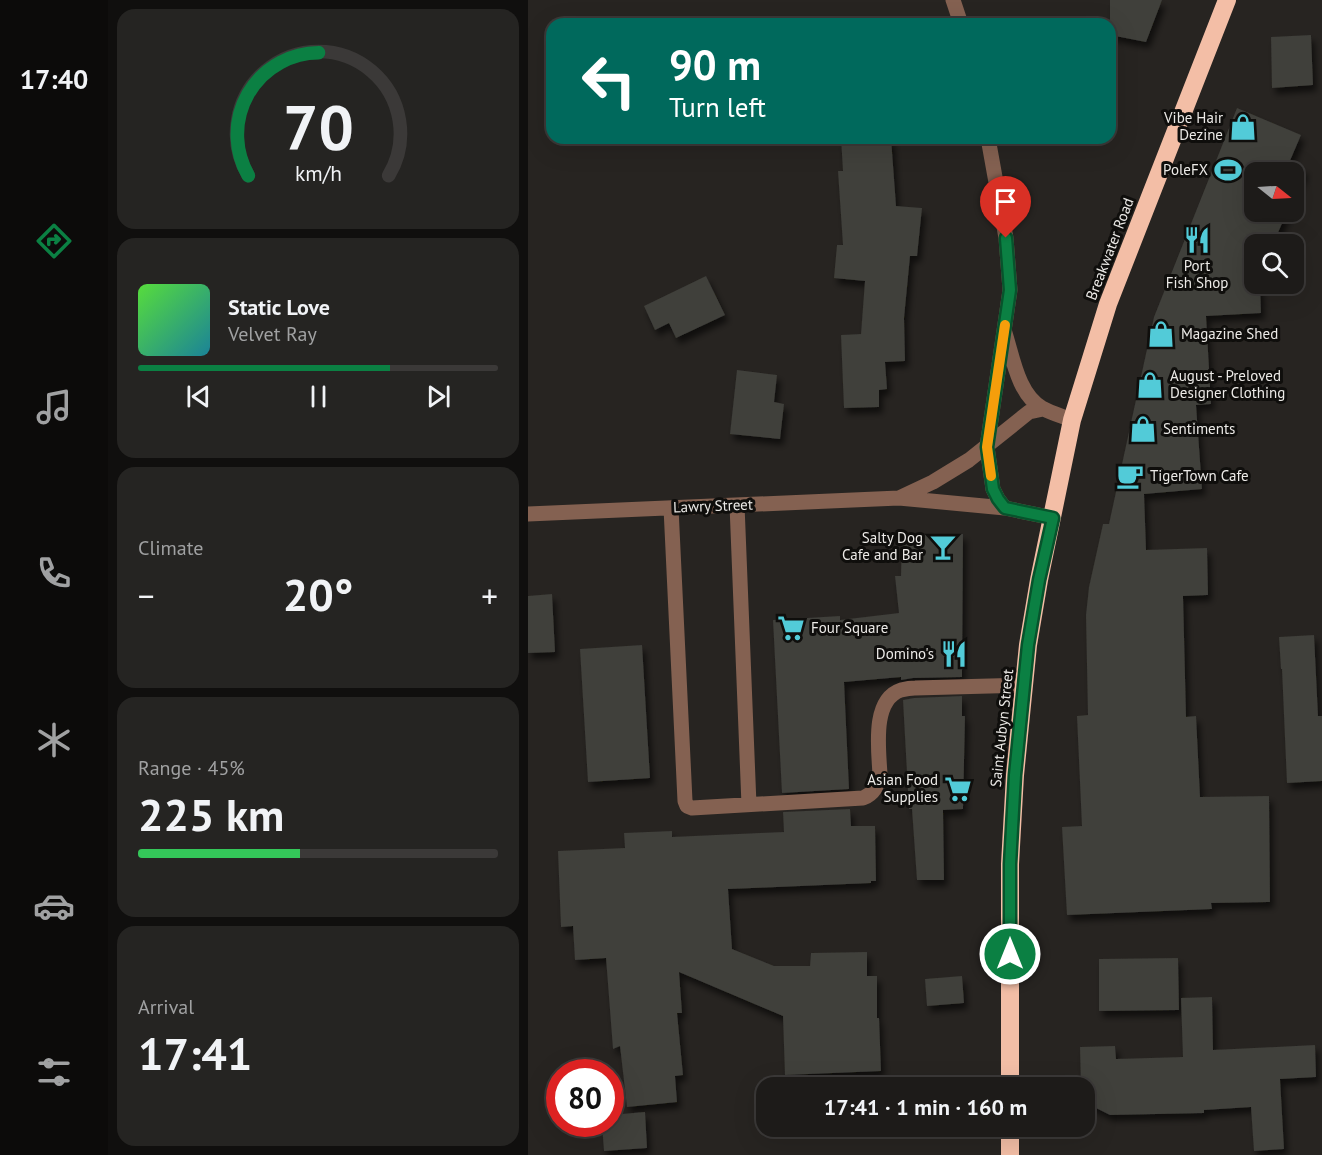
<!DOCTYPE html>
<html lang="en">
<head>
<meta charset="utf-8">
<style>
  body { margin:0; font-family:"PT Sans",sans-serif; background:#252422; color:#f1f3f6; height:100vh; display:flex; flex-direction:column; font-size:22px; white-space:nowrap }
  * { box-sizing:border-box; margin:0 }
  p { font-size:20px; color:#a0a1a2 }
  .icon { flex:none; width:33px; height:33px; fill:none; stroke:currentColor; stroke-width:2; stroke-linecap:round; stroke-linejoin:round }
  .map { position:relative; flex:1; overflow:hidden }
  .sheet { display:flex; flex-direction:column; gap:9px; padding:9px; background:#100f0e; width:420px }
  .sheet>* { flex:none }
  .guide { position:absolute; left:18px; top:18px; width:570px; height:126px; border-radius:18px; box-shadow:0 6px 24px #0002,0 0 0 2px #3b3938; background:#00695c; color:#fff; overflow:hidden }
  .needle { width:39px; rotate:108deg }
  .buttons { position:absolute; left:716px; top:162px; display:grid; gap:12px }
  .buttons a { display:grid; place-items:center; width:60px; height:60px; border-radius:12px; background:#1d1b19; box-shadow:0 6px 24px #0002,0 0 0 2px #3b3938; font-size:30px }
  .speed { position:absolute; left:18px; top:1059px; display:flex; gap:12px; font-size:30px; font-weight:700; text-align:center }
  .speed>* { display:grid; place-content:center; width:78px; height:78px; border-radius:50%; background:#1d1b19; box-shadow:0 6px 24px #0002,0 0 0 2px #3b3938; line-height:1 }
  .speed .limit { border:9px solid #d22; background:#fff; color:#111 }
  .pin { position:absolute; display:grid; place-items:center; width:51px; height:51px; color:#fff; margin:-62px -26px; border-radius:50% 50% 50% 0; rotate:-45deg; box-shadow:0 0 6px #0007 }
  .pin .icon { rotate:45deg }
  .me { position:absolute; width:66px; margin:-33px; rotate:0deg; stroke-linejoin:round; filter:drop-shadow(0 0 4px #0008) }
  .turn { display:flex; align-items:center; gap:21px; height:126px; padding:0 24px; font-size:27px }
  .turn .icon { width:78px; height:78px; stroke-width:2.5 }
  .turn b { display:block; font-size:42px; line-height:51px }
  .big { font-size:45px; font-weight:700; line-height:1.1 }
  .sheet .widget { flex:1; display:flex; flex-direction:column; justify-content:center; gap:9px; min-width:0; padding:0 21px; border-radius:18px; background:#252422 }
  .sheet .dial { align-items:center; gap:0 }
  .dial svg { height:156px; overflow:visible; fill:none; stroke:#3b3938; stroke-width:7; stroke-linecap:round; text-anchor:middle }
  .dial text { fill:#f1f3f6; stroke:none }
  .song { display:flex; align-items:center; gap:18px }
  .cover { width:72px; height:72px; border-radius:9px; background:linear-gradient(135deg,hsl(110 70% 55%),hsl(190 70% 35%)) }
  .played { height:6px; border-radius:3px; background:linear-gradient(90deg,#0b8043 70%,#3b3938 70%) }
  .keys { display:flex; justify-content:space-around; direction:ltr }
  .heat { display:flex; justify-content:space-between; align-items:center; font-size:33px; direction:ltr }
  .charge { height:9px; border-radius:4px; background:linear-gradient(90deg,#34c759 45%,#3b3938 0) }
  .trip { position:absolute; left:228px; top:1077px; width:339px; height:60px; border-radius:18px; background:#1d1b19; box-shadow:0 6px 24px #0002,0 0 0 2px #3b3938; font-weight:700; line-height:60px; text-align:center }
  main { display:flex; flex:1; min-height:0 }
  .menu { display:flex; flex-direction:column; width:108px; justify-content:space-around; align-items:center; background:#0c0b0a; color:#a0a1a2 }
  .menu .icon { width:42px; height:42px }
  .menu .current { color:#0b8043 }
  .menu b { font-size:27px; color:#f1f3f6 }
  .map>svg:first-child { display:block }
</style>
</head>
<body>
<main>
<nav class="menu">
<b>17:40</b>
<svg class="icon current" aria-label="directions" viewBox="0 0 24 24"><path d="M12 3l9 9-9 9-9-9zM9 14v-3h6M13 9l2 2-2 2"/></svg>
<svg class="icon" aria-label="music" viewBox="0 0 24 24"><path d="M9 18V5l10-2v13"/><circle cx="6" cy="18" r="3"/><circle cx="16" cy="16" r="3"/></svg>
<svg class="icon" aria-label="phone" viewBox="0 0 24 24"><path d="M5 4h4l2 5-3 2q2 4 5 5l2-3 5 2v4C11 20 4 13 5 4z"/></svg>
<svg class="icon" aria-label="climate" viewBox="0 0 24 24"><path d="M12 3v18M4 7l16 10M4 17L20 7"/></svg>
<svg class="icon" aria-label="car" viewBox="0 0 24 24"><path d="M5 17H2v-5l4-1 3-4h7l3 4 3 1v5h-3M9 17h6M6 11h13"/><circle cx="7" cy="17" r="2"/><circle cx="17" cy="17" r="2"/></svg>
<svg class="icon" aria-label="filters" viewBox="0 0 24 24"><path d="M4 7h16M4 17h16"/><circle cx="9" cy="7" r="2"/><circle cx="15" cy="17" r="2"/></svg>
</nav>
<section class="sheet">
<div class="widget dial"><svg viewBox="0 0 100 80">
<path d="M14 69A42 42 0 1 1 86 69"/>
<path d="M14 69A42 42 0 0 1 50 6" stroke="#0b8043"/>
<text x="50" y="56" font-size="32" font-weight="700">70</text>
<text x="50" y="72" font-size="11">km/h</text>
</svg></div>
<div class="widget">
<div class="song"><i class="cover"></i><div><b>Static Love</b><p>Velvet Ray</p></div></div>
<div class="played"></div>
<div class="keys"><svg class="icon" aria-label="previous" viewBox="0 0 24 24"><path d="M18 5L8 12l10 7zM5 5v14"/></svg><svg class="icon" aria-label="pause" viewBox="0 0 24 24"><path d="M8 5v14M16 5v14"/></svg><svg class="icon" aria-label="next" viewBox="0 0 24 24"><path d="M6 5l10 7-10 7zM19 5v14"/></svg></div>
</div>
<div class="widget"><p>Climate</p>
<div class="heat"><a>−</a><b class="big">20°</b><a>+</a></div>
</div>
<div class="widget"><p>Range · 45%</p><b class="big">225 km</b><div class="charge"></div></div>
<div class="widget"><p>Arrival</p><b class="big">17:41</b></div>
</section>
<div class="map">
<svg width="794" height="1155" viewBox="0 0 794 1155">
  <defs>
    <filter id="shadow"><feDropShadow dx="3.5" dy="6" stdDeviation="3" flood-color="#0009"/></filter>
  </defs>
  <rect width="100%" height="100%" fill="#272421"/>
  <path fill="#3f3f3a" filter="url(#shadow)" d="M582,0H634L618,42L582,35Z
    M783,35L785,85L744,88L743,37Z
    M709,108L773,135L761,163L777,169L765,197V172H726V212H759L745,244H726V284H732L733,313L678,316L683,404L668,405L674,489L616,494L618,550L679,548L680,595L655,596L658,717L668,716L672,797L741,796L742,902L683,903L684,909L539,915L534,827L554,826L549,716L560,715L558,615L561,587L575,524H581L626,317Z
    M313,138H363L368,206L394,208L389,256H382L376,318L377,361L357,362L359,389L351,390V407L316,408L313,335L333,334L337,281L306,278L309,245H315L310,171H315Z
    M178,276L197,315L148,338L141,323L127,330L116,306Z
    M209,370L249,375L246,402L256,404L252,439L202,434Z
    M435,534L434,677L385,678L373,680V677L316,682L321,789L254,793L245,620L312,616V620L371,613L367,576H373L374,535Z
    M24,594L27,652L0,653V596Z
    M786,635L790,716H794V781L759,783L754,669H753L751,637Z
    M114,645L122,778L60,782L52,649Z
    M434,696V716H437L435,809L415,810L416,880H389L384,809H381L375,700L386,698Z
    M322,809L323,826H347L348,881H343V883L200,889L204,949L246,966H282L283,953L339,952V976H349V1018H351L353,1071L257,1075L255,1016L151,972L154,1013H149L155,1075L147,1076L149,1102L99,1107L92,1046L85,1049L78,958L47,960L45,926L33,927L30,851L97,848L96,833L144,831V837L256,832L255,812Z
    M650,958L651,1010L571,1011V959Z
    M434,976L436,1003L399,1006L397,979Z
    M684,997L685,1050L787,1045L788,1077L752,1079L756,1149L726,1151L723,1107L676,1110V1113L582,1115L556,1102V1088H553L552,1047L587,1046L588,1059L655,1057L653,998Z
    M117,1112L119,1148L76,1151L74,1124H82V1115Z"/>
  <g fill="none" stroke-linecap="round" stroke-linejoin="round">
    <path stroke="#846151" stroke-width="15" d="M425,0L433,24
      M460,138L478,238L482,290L459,447L465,489L470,499L477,508
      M477,333C485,358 490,394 514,408C523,413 534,416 544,420
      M371,498L405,482L441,460L501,412L515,409
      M209,505L221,805
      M143,508L157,801L159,806L164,808L335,798C346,794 349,786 352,775C351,751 343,700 373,690C377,689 383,688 387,688L497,685
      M0,514L371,498L477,508L525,518"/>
    <path stroke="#f3bea6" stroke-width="18" d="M482,1088V864L487,775L500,645L511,580L544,420L580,304L699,0
      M482,1126V1155"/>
  </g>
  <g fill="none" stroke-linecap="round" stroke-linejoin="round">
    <defs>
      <path id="route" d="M478,238L482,290L459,447L465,489L470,499L477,508L525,518L511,580L500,645L487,775L482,864V954"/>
    </defs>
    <use href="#route" stroke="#07532c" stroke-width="15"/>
    <use href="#route" stroke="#0b8043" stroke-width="10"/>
    <path stroke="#f59e0b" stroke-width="10" d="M463,476L459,447L477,325"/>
  </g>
  <defs>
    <symbol id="shop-bare" viewBox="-9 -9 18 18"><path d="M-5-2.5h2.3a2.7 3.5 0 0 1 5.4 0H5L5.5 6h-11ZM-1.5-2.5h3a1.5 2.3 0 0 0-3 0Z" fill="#52cbd8" stroke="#0f0e0c" stroke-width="2.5" paint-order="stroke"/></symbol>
    <symbol id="stadium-bare" viewBox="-9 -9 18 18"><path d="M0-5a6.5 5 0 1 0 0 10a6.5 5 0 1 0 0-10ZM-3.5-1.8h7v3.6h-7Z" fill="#52cbd8" stroke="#0f0e0c" stroke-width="2.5" paint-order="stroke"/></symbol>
    <symbol id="restaurant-bare" viewBox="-9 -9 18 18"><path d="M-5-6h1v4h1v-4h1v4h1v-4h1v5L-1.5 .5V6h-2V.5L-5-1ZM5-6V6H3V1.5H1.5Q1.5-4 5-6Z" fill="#52cbd8" stroke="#0f0e0c" stroke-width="2.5" paint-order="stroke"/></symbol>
    <symbol id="cafe-bare" viewBox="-9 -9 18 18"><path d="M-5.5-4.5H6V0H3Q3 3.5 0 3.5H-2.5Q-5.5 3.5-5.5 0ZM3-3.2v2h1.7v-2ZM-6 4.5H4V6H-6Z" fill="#52cbd8" stroke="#0f0e0c" stroke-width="2.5" paint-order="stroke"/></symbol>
    <symbol id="bar-bare" viewBox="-9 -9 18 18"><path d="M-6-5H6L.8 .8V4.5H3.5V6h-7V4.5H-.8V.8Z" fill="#52cbd8" stroke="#0f0e0c" stroke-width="2.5" paint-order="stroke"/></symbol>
    <symbol id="supermarket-bare" viewBox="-9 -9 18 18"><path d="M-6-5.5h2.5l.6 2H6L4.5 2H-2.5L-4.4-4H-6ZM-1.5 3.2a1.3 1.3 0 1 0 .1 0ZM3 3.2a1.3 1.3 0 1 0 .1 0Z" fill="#52cbd8" stroke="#0f0e0c" stroke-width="2.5" paint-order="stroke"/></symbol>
  </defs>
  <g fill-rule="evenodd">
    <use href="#shop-bare" x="696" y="108" width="38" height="38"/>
    <use href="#stadium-bare" x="681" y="151" width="38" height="38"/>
    <use href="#restaurant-bare" x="650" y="221" width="38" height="38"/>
    <use href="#shop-bare" x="614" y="315" width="38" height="38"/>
    <use href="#shop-bare" x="603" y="366" width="38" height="38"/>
    <use href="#shop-bare" x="596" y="410" width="38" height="38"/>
    <use href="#cafe-bare" x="583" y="457" width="38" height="38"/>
    <use href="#bar-bare" x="396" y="528" width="38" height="38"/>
    <use href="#supermarket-bare" x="244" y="609" width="38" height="38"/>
    <use href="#restaurant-bare" x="407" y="635" width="38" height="38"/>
    <use href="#supermarket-bare" x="411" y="770" width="38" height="38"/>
  </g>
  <g text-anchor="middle" stroke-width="6" stroke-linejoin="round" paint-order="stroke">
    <g font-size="15" fill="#eceae7" stroke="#0f0e0c" text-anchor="end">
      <text x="695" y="123">Vibe Hair<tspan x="695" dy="17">Dezine</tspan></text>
      <text x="680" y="175">PoleFX</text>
      <text x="669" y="271" text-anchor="middle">Port<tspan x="669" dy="17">Fish Shop</tspan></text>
      <text x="653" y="339" text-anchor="start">Magazine Shed</text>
      <text x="642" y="381" text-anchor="start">August - Preloved<tspan x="642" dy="17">Designer Clothing</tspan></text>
      <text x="635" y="434" text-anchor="start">Sentiments</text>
      <text x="622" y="481" text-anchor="start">TigerTown Cafe</text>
      <text x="395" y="543">Salty Dog<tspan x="395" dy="17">Cafe and Bar</tspan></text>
      <text x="283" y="633" text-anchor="start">Four Square</text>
      <text x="406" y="659">Domino's</text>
      <text x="410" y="785">Asian Food<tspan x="410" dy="17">Supplies</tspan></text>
    </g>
    <g font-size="15" fill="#eceae7" stroke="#0f0e0c">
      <text transform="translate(582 249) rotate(-69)" y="5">Breakwater Road</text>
      <text transform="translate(185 506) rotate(-2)" y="5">Lawry Street</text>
      <text transform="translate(474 728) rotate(-84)" y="5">Saint Aubyn Street</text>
    </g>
  </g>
</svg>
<div class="buttons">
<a><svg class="needle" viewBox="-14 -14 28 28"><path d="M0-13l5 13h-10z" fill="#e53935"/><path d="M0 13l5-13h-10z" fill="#a0a1a2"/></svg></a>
<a><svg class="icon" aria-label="search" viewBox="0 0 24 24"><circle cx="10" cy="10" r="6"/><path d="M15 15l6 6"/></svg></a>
</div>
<div class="speed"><div class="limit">80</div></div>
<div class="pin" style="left:478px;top:238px;background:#d93025"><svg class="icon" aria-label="arrive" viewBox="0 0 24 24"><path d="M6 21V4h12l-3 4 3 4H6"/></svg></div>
<svg class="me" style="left:482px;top:954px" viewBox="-20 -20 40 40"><circle r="17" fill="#0b8043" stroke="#fff" stroke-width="3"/><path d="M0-11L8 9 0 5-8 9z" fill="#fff"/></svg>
<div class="trip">17:41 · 1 min · 160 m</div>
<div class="guide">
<div class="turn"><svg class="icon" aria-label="left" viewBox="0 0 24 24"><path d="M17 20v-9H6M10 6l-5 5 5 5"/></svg><div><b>90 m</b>Turn left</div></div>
</div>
</div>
</main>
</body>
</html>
